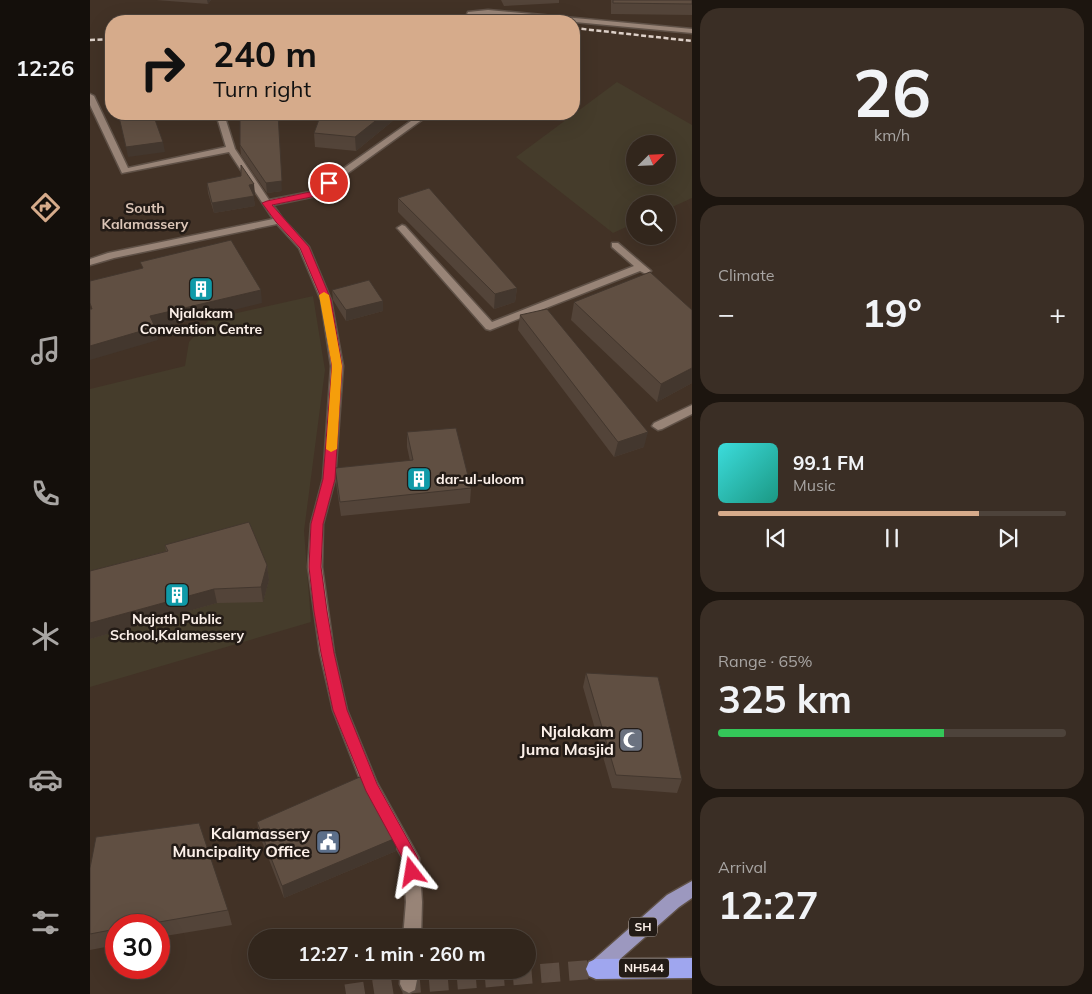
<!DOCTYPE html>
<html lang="en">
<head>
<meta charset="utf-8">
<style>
  body { margin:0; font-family:Mulish,sans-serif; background:#3a2e25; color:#f1f3f6; height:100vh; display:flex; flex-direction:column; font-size:19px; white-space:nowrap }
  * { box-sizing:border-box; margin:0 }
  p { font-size:16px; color:#a8a5a3 }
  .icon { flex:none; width:28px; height:28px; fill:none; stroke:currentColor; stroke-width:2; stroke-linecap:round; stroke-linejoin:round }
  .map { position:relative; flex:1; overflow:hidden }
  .details { display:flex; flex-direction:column; gap:8px; padding:8px; background:#1c150f; width:400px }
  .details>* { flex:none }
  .hud { position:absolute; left:15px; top:15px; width:475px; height:105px; border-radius:20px; box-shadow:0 5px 20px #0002,0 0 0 1px #4d433b; background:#d6ab8b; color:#111; overflow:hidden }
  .needle { width:32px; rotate:66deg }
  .tools { position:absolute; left:536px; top:135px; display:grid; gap:10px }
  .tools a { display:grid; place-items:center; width:50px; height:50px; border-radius:50%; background:#32261c; box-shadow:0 5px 20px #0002,0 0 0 1px #4d433b; font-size:25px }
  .speed { position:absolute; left:15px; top:914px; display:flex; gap:10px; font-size:25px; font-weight:700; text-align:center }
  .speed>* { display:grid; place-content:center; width:65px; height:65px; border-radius:50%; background:#32261c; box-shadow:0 5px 20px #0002,0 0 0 1px #4d433b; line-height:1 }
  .speed .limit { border:8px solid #d22; background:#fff; color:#111 }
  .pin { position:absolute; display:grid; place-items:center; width:42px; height:42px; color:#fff; margin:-21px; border:2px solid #fff; border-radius:50%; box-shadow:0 1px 5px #0007 }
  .me { position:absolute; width:55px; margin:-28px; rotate:346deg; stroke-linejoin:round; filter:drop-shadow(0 0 4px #0008) }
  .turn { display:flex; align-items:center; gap:18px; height:105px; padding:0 25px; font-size:22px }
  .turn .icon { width:65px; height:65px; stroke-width:2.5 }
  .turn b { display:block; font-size:35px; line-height:42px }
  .big { font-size:38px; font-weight:700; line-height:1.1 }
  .details .tile { flex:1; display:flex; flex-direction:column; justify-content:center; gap:8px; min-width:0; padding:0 18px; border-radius:20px; background:#3a2e25 }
  .details .dial { align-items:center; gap:0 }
  .dial b { font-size:65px; line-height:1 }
  .song { display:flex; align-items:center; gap:15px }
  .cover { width:60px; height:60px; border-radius:8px; background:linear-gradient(135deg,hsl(180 70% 55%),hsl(170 70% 35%)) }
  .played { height:5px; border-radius:2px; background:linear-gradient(90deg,#d6ab8b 75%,#4d433b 75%) }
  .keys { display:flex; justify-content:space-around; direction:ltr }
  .heat { display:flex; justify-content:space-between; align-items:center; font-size:28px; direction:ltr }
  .charge { height:8px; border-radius:4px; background:linear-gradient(90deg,#34c759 65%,#4d433b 0) }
  .trip { position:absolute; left:158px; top:929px; width:288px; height:50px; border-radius:25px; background:#32261c; box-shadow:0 5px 20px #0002,0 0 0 1px #4d433b; font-weight:700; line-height:50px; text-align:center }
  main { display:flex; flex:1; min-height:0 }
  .tab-bar { display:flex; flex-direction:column; width:90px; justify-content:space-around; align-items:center; background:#140f0b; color:#a8a5a3 }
  .tab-bar .icon { width:35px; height:35px }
  .tab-bar .active { color:#d6ab8b }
  .tab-bar b { font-size:22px; color:#f1f3f6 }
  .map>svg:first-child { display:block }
</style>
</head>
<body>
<main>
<nav class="tab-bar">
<b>12:26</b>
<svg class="icon active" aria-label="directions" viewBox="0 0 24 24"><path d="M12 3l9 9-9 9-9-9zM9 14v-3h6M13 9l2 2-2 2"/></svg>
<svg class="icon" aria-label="music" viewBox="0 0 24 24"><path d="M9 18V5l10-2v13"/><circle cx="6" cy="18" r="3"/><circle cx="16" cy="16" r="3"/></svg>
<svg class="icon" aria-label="phone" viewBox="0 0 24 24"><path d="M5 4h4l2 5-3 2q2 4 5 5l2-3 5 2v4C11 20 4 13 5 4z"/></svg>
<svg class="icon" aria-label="climate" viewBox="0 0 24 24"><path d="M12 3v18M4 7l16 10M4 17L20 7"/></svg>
<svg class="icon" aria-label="car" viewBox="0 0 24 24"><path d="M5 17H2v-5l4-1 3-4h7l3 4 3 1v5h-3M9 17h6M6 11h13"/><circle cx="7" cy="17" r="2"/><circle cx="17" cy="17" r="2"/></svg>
<svg class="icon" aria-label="filters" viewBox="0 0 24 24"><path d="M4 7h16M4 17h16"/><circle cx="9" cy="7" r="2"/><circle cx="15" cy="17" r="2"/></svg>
</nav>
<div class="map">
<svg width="602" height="994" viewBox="0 0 602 994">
  <rect width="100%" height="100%" fill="#423226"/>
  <path fill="#453c2b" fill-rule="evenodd" d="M527,82L602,125V198L578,209V204H545V223L523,233L426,157ZM545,144H578V176H545Z
    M223,296L235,370L214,531L221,622L0,687V389L95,366L99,342L120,319Z"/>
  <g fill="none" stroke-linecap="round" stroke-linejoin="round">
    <path stroke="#5e4e43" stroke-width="19" stroke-dasharray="19 9" stroke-linecap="butt" d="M256,994L319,984L506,969"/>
    <defs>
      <path id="street" d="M398,10L602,29V33L398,14L384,16L382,21H374L378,12Z
        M0,94L4,96L38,168L136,147L126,114H134L145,149L179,200L220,192L331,114H340L226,196L183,205L193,219L219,247L241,300L253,366L245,479L233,524L232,567L244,653L257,710L287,783L329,858L332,902L331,938H313L316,902L313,859L273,787L243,710L230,653L218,567L221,524L233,479L241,366L231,300L209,248L187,224L24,258L0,265V259L18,253L183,219L139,152L32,173L0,105Z
        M312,225L315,226L402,322L544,266L522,247V243H528L561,271L556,274L550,271L400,330L396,329L309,230L307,228Z
        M602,405V414L572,429L568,430L562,426L564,423Z
        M311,970H329L325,990L319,993L313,990L310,984Z"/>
      <path id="primary" d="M602,881V898L589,907L512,975L506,978L500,975L497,969L500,963L577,895Z"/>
      <path id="highway" d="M602,958V978L506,979L499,976L496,969L499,962L506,959Z"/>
    </defs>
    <use href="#street" stroke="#5f5147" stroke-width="3"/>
    <use href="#primary" stroke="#5f5147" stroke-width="3"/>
    <use href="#highway" stroke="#5f5147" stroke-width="3"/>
    <use href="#street" fill="#988477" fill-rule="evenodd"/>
    <use href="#primary" fill="#9c98bf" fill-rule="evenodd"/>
    <use href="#highway" fill="#9fa6ef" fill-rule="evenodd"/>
    <path stroke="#ddd0c8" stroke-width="2.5" stroke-dasharray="5 2.5" stroke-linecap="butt" d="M484,28L602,41
      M0,40L21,39"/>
  </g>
  <path fill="#534439" d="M66,0H121L118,4Z
    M411,0H469V3L414,6Z
    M521,0H602V15L521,14Z
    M231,114H310V115L266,151L225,147L224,133Z
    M150,145L192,191L177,193L151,155Z
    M117,183L165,194L163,195L165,206L124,213L118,193Z
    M308,198L427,288L425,302L404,309L308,212Z
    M242,290L293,311L256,321L243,300Z
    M484,302L602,310V383L567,402L481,320Z
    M430,315L554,447L524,457L428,330Z
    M317,432L381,488L380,503L251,516L246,483L245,468L320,461L317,447Z
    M75,545L177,565L179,580L173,602L127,603L0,639V571L76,551Z
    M496,673L592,779L587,793L522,788L493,687Z
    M167,822L306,851L194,898L169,834Z
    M0,868L138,910L142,925L69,937V925H26V945L0,950Z"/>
  <path fill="#43372e" d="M117,0H121L118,4Z
    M188,114L192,191L177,193L176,183Z
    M294,114H310V115L266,151L265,137Z
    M73,142L75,152L38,157L36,147Z
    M164,184L165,194L160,195L159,185Z
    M164,196L165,206L124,213L122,203Z
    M427,288L425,302L404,309L405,294Z
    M171,290L172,303L66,329L68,340L0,360V346L60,316Z
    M293,301V311L256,321V310Z
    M602,368V383L567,402L571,384Z
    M558,432L554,447L524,457L528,442Z
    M177,565L179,580L173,602L171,587Z
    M124,589L127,603L0,639V623Z
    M306,838V851L194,898L192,886Z"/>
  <path fill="#604f42" stroke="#43372e" d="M523,0H602V4L523,3Z
    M47,114H63L73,142L36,147L29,117Z
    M150,114H188L192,181L176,183L150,145Z
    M231,114H294L265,137L224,133Z
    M151,165L164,184L159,185L164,196L122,203L117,183L151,176Z
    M339,188L427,288L405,294L308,198Z
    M141,240L171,290L60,316L65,327L0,346V309H2L0,303V281L53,268L50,262Z
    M560,272L602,310V368L571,384L484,302Z
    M279,280L293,301L256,310L242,290Z
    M457,309L558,432L528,442L430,315Z
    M366,428L381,488L250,502L245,468L323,460L317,432Z
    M159,522L177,565L171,587L124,589L0,623V571L78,551L75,545Z
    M496,673L568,677L592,779L526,775Z
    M272,776L306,838L192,886L167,822Z
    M109,823L138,910L52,925H26V929L0,934V868L6,837Z"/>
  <path fill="#e11d48" stroke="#92132f" d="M239,180L242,181V184L226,196L182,205L219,247L241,300L252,366L245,479L233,524L231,567L237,611L244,653L257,710L287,784L328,858L329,872L327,878L322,880L316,878L313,859L276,791L243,710L231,653L224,611L219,567L221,524L233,479L242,366L232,300L210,248L186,222L172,203L177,201L220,192Z"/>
  <path fill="#f59e0b" d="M234,292L239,295L252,366L247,449L241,452L236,449L242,366L229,295Z"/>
  <defs>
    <symbol id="building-square" viewBox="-11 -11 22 22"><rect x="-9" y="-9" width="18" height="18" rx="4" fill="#0f9aa8" stroke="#231b16"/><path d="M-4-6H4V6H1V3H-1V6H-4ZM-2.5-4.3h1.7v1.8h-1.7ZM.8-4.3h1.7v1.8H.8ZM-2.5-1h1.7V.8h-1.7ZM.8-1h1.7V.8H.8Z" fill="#fff"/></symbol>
    <symbol id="mosque-square" viewBox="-11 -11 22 22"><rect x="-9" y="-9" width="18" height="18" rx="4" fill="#6b7280" stroke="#231b16"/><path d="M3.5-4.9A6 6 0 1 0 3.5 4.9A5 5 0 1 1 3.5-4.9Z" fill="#fff"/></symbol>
    <symbol id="civic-square" viewBox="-11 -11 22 22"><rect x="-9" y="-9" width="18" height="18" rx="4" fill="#5c6f8a" stroke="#231b16"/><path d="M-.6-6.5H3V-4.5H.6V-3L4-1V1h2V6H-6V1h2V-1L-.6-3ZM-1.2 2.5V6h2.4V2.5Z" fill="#fff"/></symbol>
  </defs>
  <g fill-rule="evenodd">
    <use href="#building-square" x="97" y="275" width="28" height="28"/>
    <use href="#building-square" x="315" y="465" width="28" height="28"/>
    <use href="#building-square" x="73" y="581" width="28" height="28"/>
    <use href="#mosque-square" x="527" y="726" width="28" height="28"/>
    <use href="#civic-square" x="224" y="828" width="28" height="28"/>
  </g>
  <g text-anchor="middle" stroke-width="5" stroke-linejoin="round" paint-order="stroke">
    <g fill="#231b16" stroke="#bbb0aa" stroke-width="1">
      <rect x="539" y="917.5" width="28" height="19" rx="4"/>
      <rect x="529" y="958.5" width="50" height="19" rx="4"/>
    </g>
    <g font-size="12" font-weight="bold" fill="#fcf0e9">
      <text x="553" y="931">SH</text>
      <text x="554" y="972">NH544</text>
    </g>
    <g font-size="14" font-weight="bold" fill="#dbc5b7" stroke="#231b16">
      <text x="55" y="213">South<tspan x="55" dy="16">Kalamassery</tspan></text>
    </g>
    <g font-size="14" font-weight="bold" fill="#fcf0e9" stroke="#231b16">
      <text x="111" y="318">Njalakam<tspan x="111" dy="16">Convention Centre</tspan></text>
      <text x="346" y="484" text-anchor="start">dar-ul-uloom</text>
      <text x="87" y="624">Najath Public<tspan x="87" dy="16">School,Kalamessery</tspan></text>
    </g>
    <g font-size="16" font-weight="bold" fill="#fcf0e9" stroke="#231b16" text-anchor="end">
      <text x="524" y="737">Njalakam<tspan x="524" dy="18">Juma Masjid</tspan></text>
      <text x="220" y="839">Kalamassery<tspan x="220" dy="18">Muncipality Office</tspan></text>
    </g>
  </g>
</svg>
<div class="tools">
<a><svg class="needle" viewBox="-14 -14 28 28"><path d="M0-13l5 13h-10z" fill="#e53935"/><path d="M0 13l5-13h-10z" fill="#a8a5a3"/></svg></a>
<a><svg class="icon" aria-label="search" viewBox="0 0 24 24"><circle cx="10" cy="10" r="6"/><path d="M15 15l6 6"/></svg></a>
</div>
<div class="speed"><div class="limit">30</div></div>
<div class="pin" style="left:239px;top:183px;background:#d93025"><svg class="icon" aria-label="arrive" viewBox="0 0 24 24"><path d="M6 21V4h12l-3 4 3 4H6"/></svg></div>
<svg class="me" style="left:322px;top:872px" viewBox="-20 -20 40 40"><path d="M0-17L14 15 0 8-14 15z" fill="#e11d48" stroke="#fff" stroke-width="4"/></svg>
<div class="trip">12:27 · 1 min · 260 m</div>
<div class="hud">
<div class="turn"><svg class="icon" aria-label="right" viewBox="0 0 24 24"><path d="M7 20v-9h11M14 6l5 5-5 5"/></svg><div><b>240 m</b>Turn right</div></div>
</div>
</div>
<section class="details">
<div class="tile dial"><b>26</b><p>km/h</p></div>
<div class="tile"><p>Climate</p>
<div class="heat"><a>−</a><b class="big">19°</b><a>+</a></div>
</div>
<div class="tile">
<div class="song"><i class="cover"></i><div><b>99.1 FM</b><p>Music</p></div></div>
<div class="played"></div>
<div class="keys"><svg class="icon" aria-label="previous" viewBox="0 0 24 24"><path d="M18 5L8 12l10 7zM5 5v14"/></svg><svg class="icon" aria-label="pause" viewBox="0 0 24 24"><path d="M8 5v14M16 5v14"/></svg><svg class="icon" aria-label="next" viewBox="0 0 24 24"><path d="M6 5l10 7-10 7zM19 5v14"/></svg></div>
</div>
<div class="tile"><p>Range · 65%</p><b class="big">325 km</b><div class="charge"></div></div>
<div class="tile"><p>Arrival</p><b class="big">12:27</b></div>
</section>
</main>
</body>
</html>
